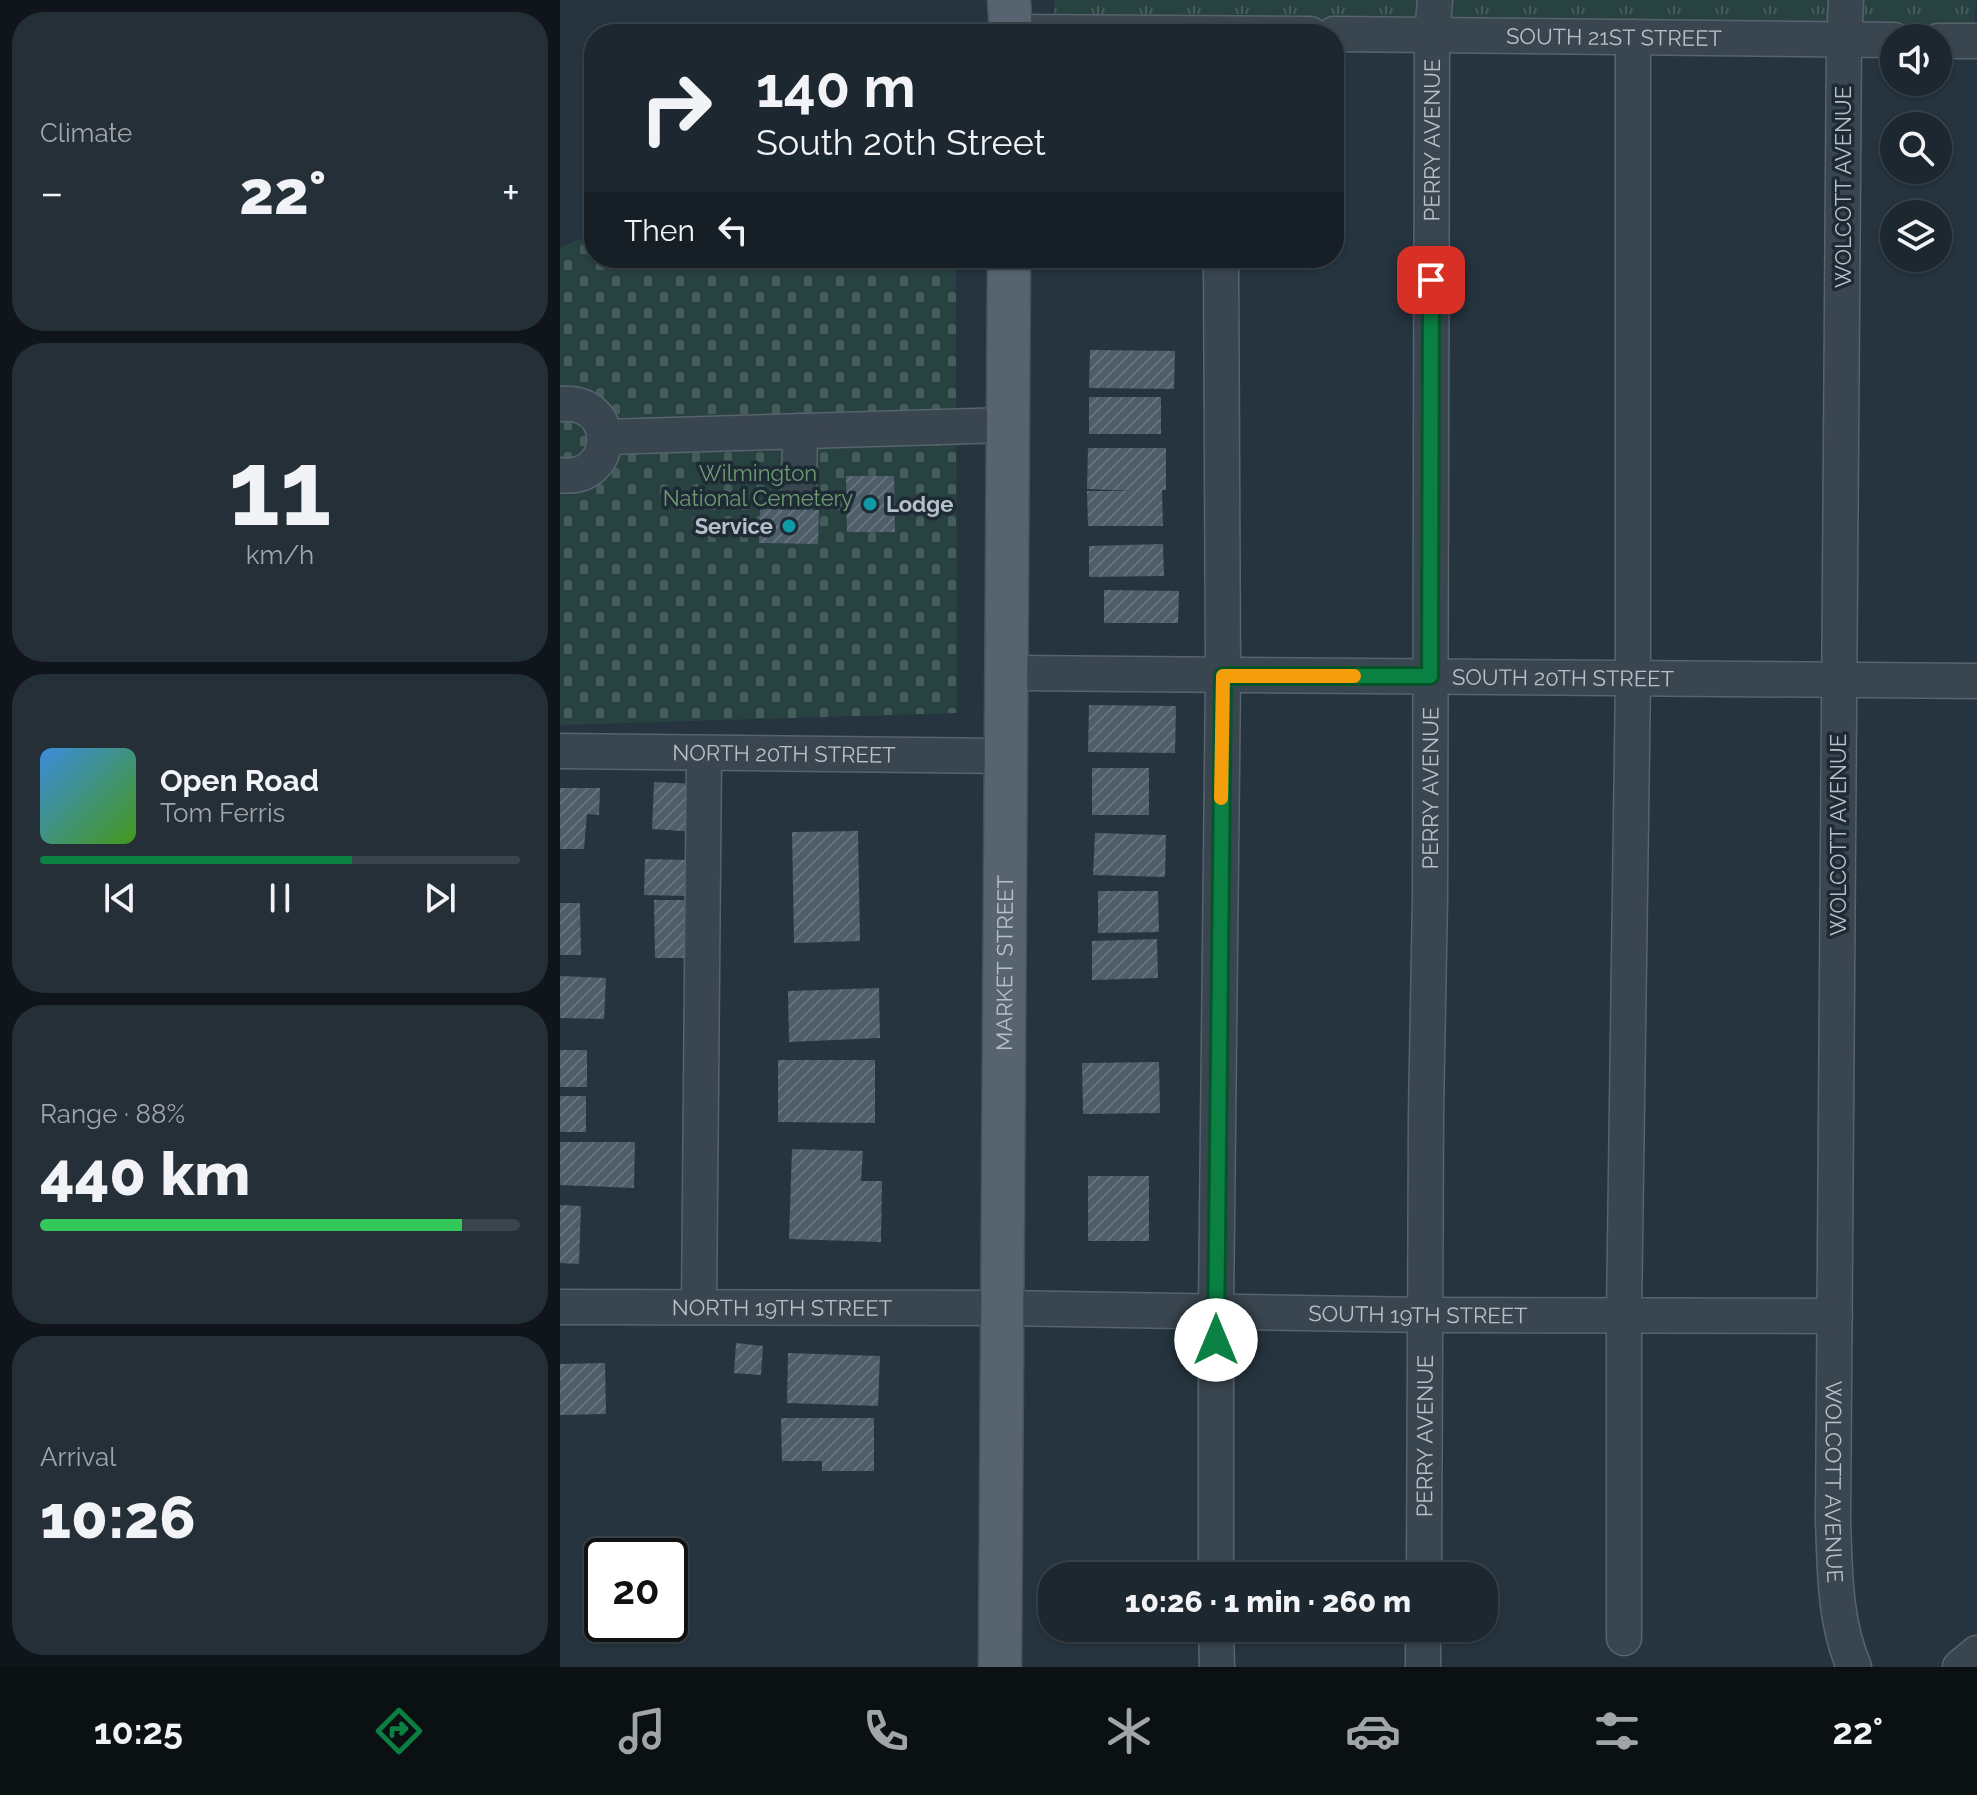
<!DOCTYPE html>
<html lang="en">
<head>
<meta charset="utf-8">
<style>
  body { margin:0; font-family:Raleway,sans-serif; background:#252f37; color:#f1f3f6; height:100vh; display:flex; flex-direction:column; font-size:30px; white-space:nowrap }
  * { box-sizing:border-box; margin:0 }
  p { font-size:26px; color:#a0a5aa }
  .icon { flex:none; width:44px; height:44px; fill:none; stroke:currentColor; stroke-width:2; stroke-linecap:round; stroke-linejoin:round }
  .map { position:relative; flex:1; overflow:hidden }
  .sheet { display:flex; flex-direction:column; gap:12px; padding:12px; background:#0f151a; width:560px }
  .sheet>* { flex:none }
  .guide { position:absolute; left:24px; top:24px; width:760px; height:244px; border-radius:32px; box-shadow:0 2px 6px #0004,0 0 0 2px #3a444b; background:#1c272f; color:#f1f3f6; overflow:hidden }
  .controls { position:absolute; left:1320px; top:24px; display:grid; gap:16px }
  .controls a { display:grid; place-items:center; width:72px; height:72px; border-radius:50%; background:#1c272f; box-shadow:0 2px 6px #0004,0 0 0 2px #3a444b; font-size:40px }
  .speed { position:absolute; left:24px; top:1538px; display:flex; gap:16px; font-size:40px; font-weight:700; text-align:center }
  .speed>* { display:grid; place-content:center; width:104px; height:104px; border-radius:50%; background:#1c272f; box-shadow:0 2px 6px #0004,0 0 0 2px #3a444b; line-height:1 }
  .speed .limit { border:4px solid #111; border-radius:12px; background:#fff; color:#111 }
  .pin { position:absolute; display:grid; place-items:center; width:68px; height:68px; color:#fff; margin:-34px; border-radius:16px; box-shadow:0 4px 12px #0006 }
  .me { position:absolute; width:88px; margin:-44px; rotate:0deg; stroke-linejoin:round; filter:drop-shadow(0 0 6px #0008) }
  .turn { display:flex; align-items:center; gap:28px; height:168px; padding:0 40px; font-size:36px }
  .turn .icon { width:104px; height:104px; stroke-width:2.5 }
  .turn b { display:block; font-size:56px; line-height:68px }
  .then { display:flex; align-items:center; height:76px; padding:0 40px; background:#0003; gap:16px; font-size:30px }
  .big { font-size:60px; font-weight:800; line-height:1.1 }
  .sheet .tile { flex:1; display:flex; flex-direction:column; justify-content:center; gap:12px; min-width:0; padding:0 28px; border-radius:32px; background:#252f37 }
  .sheet .dial { align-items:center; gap:0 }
  .dial b { font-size:104px; line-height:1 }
  .song { display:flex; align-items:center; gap:24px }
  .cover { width:96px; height:96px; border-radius:12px; background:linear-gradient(135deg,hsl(210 70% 55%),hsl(100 70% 35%)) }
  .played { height:8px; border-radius:4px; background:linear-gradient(90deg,#0b8043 65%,#3a444b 65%) }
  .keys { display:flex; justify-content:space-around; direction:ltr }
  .heat { display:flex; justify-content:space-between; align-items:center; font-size:44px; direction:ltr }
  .charge { height:12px; border-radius:6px; background:linear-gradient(90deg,#34c759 88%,#3a444b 0) }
  .trip { position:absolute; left:478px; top:1562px; width:460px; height:80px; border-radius:32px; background:#1c272f; box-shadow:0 2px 6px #0004,0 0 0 2px #3a444b; font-weight:800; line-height:80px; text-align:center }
  .dock { display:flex; height:128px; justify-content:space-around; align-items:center; background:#0b1013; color:#a0a5aa }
  .dock .icon { width:56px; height:56px }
  .dock .on { color:#0b8043 }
  .dock b { font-size:36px; color:#f1f3f6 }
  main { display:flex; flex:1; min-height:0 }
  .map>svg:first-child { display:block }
</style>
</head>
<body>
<main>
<section class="sheet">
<div class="tile"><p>Climate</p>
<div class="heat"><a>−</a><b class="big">22°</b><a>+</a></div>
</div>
<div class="tile dial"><b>11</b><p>km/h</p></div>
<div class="tile">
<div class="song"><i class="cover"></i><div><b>Open Road</b><p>Tom Ferris</p></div></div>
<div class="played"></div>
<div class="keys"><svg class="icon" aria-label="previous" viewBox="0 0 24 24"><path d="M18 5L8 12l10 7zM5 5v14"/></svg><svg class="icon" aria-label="pause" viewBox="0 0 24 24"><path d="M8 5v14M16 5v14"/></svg><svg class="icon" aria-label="next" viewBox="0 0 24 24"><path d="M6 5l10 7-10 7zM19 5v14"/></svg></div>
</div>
<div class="tile"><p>Range · 88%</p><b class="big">440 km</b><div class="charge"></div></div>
<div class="tile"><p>Arrival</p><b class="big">10:26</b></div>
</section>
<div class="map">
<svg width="1417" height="1667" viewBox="0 0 1417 1667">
  <defs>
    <pattern id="cemetery-stones" width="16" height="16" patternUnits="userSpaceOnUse" patternTransform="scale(2)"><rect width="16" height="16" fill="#284241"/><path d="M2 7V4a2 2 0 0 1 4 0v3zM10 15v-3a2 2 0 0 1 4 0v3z" fill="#455c5b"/></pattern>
    <pattern id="park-tufts" width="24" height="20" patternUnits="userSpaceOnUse" patternTransform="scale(2)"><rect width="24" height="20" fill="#284241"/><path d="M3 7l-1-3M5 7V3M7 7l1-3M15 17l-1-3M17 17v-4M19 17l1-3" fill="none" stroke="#455c5b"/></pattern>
    <pattern id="building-hatch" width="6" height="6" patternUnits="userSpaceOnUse" patternTransform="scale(2)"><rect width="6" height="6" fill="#4e5d6a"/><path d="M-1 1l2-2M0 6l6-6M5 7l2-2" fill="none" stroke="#65727e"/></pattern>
  </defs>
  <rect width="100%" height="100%" fill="#25343f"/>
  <path fill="url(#cemetery-stones)" d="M34,233V258H396L397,713L0,725V248Z"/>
  <path fill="url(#park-tufts)" d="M494,0H1416L1413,41L1378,38L495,32Z"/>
  <path fill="url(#building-hatch)" d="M530,350L615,351L614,389L529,388Z
    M529,397H601V434H529Z
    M528,448H606V490H602L603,526H528L527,491H572L527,489Z
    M286,476H334L335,532H287Z
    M200,509L259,510L258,544L199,543Z
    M603,544L604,576L529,577V546Z
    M544,590L619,591L618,623H544Z
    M529,705L616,706L615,753L528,752Z
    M532,768H589V815H532Z
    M94,782L139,784L136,832L92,829Z
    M0,788H40L39,815L27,814L24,849H0Z
    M298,831L300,941L234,943L232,832Z
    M535,833L606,835L605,877L533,875Z
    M85,859L130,860L129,896L84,895Z
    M538,891H598L599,932L538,933Z
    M94,900H130L131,958H95Z
    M0,903H20L21,955H0Z
    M597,939L598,978L532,980V941Z
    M0,976L46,978L44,1019L0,1018Z
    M319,988L320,1038L229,1042L228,991Z
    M0,1050H27V1087H0Z
    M218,1060H315V1123L218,1122Z
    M599,1062L600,1113L523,1114L522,1063Z
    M0,1096H26V1132H0Z
    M0,1142H75L74,1188L0,1185Z
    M232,1149L303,1151L301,1181H322L321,1242L229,1239Z
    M528,1176H589V1241H528Z
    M0,1205L21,1206L19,1264L0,1263Z
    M176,1343L203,1346L201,1375L174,1373Z
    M228,1353L320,1356L318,1406L227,1403Z
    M45,1363L46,1414L0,1415V1364Z
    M221,1418H314V1471H262V1461H222Z"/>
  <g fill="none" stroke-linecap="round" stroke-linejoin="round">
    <defs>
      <g id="minor">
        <path id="s1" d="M1286,0L1284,40L1273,1520C1275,1570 1274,1620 1294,1667"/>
        <path d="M451,32L750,34"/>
        <path id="s2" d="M774,34L1334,40"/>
        <path d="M1378,41H1417"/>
        <path d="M0,404C61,398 57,483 0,475"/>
        <path d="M45,437L448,425"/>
        <path d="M239,489L240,431"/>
        <path id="s3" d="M447,673L1417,681"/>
        <path id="s4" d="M0,751L447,756"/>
        <path id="s5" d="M0,1307L443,1308L866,1315L1275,1316"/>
        <path d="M139,1307L144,753"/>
        <path d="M656,1576V1310L663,676L661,258"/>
        <path id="s6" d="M864,1576L866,1114L870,897L872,36L875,0"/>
        <path d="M656,1628L657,1667"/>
        <path d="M1064,1638V1315L1073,678V37"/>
        <path d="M863,1667V1628"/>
        <path d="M1400,1667L1417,1653"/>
      </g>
      <g id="major">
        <path d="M449,0L451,34"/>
        <path id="s7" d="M440,1667L449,258"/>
      </g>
    </defs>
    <use href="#minor" stroke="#57636d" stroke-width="37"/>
    <use href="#major" stroke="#46515b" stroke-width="45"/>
    <use href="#minor" stroke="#39454f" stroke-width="34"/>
    <use href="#major" stroke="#57646f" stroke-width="42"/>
  </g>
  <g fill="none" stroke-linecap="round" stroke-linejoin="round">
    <defs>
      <path id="route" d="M656,1340L663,676H870L871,280"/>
    </defs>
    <use href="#route" stroke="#07532c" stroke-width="20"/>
    <use href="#route" stroke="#0b8043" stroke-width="14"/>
    <path stroke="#f59e0b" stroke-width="14" d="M661,798L663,676H794"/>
  </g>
  <g fill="#0f9aa8" stroke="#1e2a34" stroke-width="3">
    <circle cx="310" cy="504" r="8"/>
    <circle cx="229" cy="526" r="8"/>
  </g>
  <g text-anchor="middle" stroke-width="7" stroke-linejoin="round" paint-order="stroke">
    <g font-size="22" fill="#b6c0ca" stroke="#1e2a34">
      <text dy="8" stroke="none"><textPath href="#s2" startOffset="280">SOUTH 21ST STREET</textPath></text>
      <text dy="8" stroke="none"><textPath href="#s6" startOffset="1436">PERRY AVENUE</textPath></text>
      <text transform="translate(1283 187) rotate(-90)" y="8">WOLCOTT AVENUE</text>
      <text dy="8" stroke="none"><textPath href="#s3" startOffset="556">SOUTH 20TH STREET</textPath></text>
      <text dy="8" stroke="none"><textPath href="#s4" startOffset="224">NORTH 20TH STREET</textPath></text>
      <text dy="8" stroke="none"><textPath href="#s6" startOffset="788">PERRY AVENUE</textPath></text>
      <text transform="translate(1278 835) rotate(-90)" y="8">WOLCOTT AVENUE</text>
      <text dy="8" stroke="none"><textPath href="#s7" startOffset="704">MARKET STREET</textPath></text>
      <text dy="8" stroke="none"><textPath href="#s5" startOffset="222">NORTH 19TH STREET</textPath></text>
      <text dy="8" stroke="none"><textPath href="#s5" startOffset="858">SOUTH 19TH STREET</textPath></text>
      <text dy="8" stroke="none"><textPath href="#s6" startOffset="140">PERRY AVENUE</textPath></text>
      <text dy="8" stroke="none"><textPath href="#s1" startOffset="1482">WOLCOTT AVENUE</textPath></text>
    </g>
    <g font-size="22" fill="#6d9a72" stroke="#1e2a34">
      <text x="198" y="481">Wilmington<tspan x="198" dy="25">National Cemetery</tspan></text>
    </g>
    <g font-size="22" font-weight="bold" fill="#b6c0ca" stroke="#1e2a34" text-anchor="start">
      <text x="326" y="512">Lodge</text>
      <text x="213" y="534" text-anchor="end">Service</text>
    </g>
  </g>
</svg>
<div class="controls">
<a><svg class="icon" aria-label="sound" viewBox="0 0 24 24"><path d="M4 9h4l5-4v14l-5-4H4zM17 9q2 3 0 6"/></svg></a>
<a><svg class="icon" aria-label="search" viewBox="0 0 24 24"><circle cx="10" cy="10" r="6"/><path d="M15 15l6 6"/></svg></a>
<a><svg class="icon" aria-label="layers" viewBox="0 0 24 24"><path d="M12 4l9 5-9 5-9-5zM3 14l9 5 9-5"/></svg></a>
</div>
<div class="speed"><div class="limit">20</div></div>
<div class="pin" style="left:871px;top:280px;background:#d93025"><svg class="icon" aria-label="arrive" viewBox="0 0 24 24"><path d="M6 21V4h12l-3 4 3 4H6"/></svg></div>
<svg class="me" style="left:656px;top:1340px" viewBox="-20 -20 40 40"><circle r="19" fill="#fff"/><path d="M0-13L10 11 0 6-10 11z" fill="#0b8043"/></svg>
<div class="trip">10:26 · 1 min · 260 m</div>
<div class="guide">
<div class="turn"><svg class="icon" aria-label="right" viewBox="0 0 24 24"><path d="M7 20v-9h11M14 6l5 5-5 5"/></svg><div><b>140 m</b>South 20th Street</div></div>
<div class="then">Then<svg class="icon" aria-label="left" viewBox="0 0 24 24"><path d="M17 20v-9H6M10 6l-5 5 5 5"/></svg></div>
</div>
</div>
</main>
<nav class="dock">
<b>10:25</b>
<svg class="icon on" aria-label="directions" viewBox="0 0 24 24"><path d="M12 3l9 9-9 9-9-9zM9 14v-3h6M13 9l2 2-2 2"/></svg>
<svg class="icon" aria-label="music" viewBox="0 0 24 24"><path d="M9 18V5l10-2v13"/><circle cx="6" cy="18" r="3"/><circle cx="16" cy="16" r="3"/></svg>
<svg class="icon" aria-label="phone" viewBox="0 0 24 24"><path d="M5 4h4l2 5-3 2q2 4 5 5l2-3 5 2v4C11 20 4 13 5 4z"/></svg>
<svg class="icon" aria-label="climate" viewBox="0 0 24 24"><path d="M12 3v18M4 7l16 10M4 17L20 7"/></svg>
<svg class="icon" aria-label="car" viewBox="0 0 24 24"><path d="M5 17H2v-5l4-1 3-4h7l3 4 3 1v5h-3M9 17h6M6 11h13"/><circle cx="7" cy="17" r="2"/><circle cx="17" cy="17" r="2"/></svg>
<svg class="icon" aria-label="filters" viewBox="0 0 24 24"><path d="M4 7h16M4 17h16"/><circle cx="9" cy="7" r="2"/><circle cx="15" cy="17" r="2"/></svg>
<b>22°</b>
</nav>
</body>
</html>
